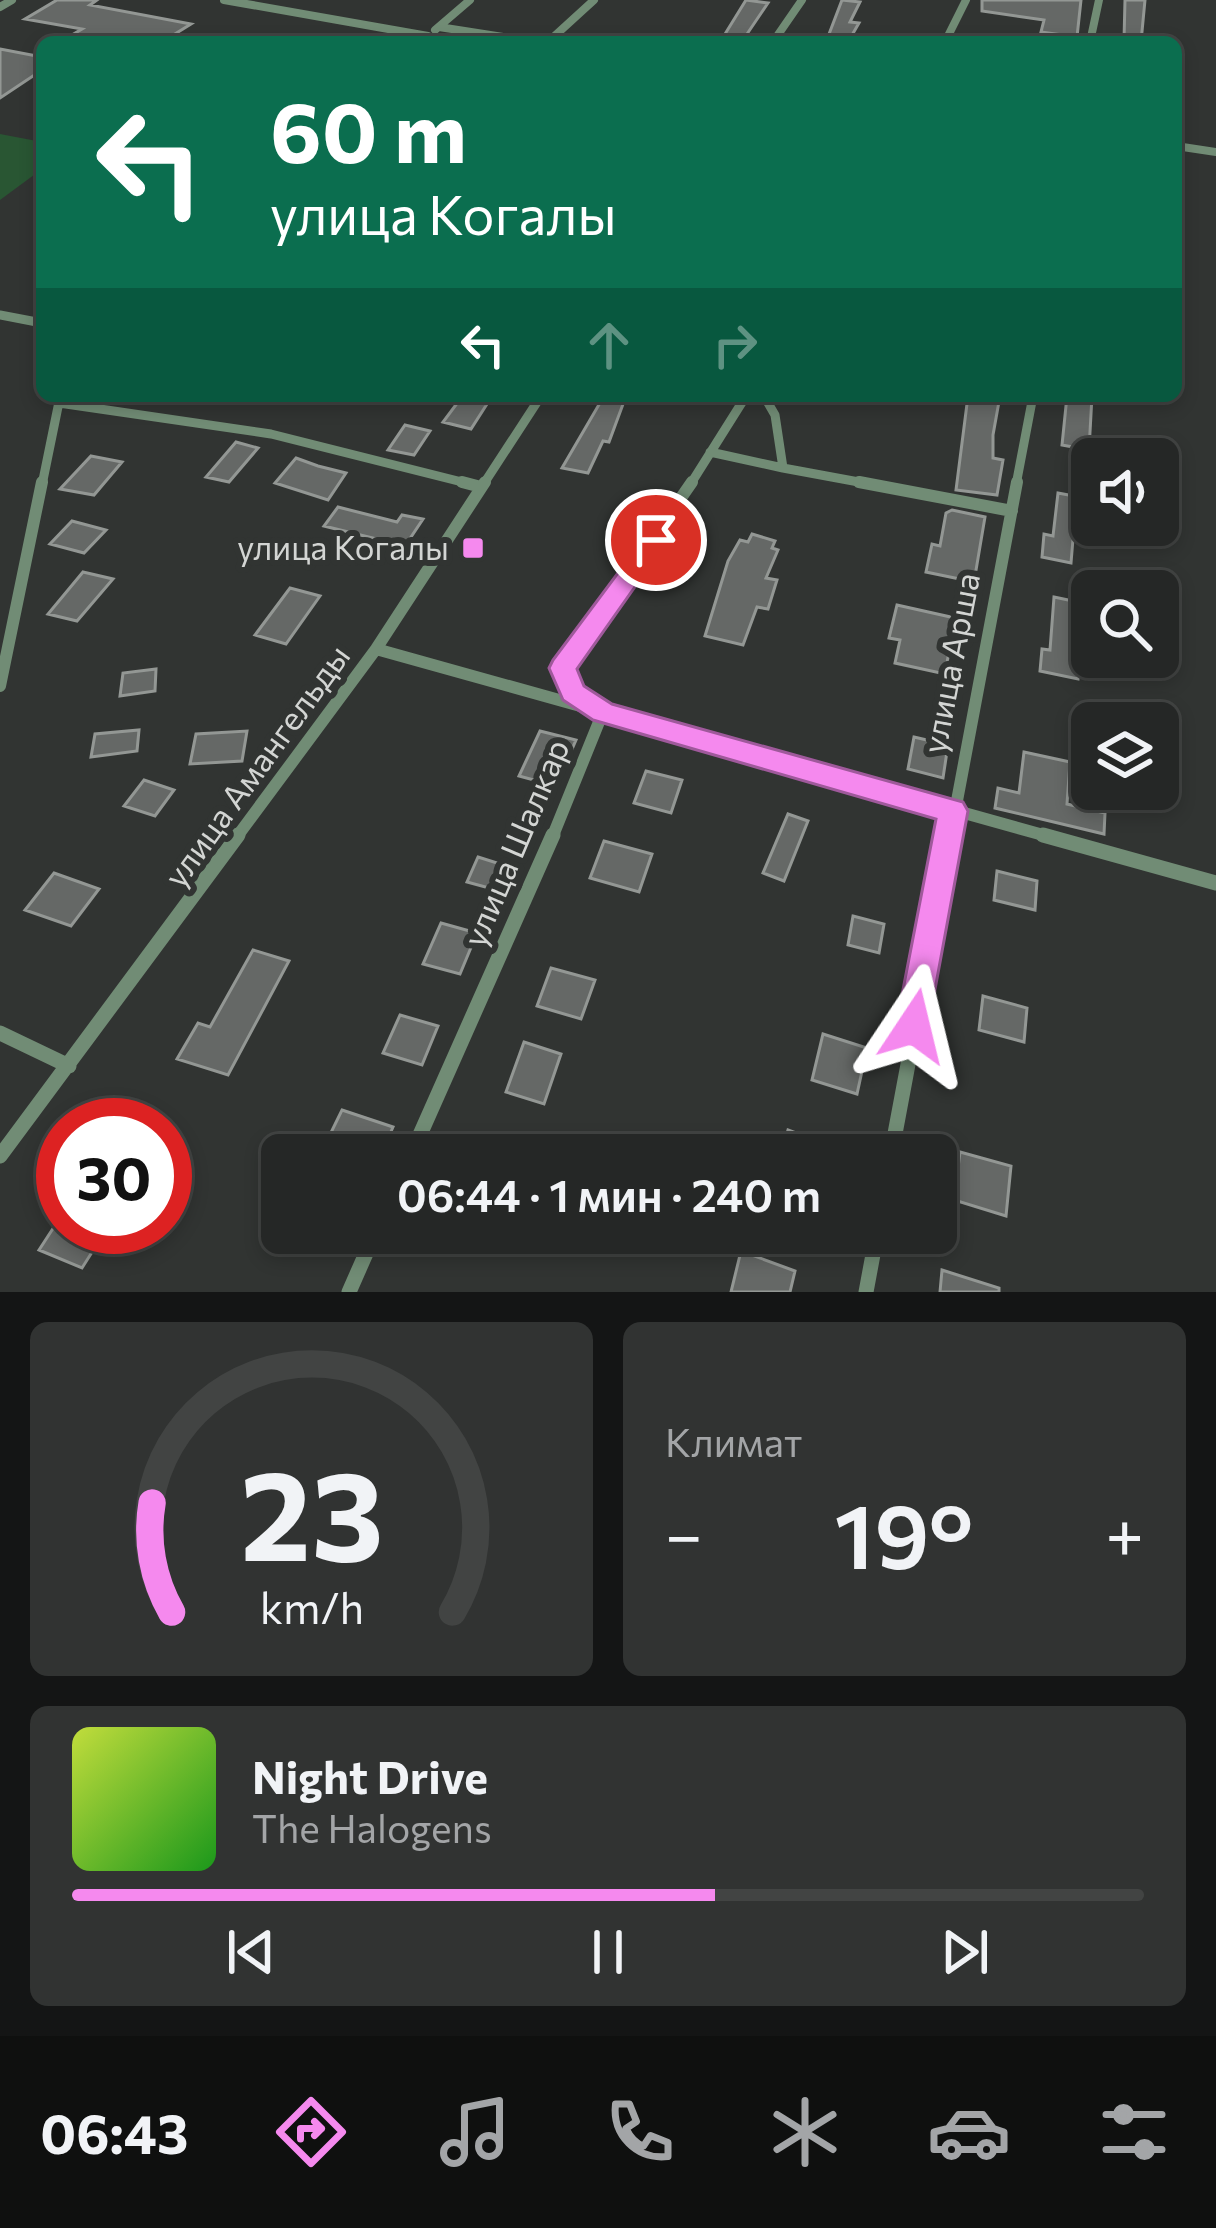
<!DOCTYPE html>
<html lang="ru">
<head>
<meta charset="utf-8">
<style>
  body { margin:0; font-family:Commissioner,sans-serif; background:#313332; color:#f1f3f6; height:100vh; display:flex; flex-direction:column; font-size:45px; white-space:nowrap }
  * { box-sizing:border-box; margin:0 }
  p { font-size:39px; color:#a3a5a7 }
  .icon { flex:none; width:66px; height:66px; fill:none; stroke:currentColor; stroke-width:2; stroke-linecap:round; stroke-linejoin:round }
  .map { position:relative; height:1292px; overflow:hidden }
  .side { display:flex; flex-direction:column; gap:30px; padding:30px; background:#141515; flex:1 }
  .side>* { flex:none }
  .hud { position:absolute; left:36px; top:36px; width:1146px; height:366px; border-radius:18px; box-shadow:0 6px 18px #0003,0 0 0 3px #424443; background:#0b6e4f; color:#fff; overflow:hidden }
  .buttons { position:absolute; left:1071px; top:438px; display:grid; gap:24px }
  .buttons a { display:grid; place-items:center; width:108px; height:108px; border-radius:18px; background:#252726; box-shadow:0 6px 18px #0003,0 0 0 3px #424443; font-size:60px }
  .speed { position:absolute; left:36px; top:1098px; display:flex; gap:24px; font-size:60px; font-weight:700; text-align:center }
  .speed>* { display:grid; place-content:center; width:156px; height:156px; border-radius:50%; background:#252726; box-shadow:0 6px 18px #0003,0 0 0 3px #424443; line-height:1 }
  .speed .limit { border:18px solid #d22; background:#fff; color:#111 }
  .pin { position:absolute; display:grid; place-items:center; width:102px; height:102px; color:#fff; margin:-51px; border:6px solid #fff; border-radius:50%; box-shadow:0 3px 12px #0007 }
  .me { position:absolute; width:132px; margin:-66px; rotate:10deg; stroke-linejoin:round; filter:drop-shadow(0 0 9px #0008) }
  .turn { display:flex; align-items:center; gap:42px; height:252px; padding:0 36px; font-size:54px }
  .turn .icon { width:156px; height:156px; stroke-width:2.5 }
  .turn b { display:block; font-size:84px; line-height:102px }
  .lanes { display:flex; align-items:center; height:114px; padding:0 36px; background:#0003; justify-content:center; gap:60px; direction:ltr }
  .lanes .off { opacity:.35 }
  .big { font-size:90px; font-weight:600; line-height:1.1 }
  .side .tile { flex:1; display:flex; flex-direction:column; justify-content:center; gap:18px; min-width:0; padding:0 42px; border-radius:18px; background:#313332 }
  .side .dial { align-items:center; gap:0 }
  .dial svg { height:312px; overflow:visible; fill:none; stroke:#424443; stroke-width:7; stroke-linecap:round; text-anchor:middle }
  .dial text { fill:#f1f3f6; stroke:none }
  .song { display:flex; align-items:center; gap:36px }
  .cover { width:144px; height:144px; border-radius:18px; background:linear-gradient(135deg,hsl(70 70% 55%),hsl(120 70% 35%)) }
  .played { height:12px; border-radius:6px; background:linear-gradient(90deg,#f589ee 60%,#424443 60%) }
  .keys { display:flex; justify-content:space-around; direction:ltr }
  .heat { display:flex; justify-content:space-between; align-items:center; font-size:66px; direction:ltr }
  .side .tiles { flex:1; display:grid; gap:30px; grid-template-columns:1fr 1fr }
  .tile:last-child { grid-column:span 2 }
  .trip { position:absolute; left:261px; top:1134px; width:696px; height:120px; border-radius:18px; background:#252726; box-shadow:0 6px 18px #0003,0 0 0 3px #424443; font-weight:600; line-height:120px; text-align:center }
  .menu { display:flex; height:192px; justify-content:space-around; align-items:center; background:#0f100f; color:#a3a5a7 }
  .menu .icon { width:84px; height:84px }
  .menu .current { color:#f589ee }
  .menu b { font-size:54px; color:#f1f3f6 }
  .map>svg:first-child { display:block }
</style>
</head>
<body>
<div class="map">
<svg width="1216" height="1292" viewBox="0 0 1216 1292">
  <rect width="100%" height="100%" fill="#313432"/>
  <path fill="#295633" d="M0,134L42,142V169L0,200Z"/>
  <path fill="#656866" stroke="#939794" stroke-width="3" d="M57,0H97L90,5L191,24L162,42H60L82,29L25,19Z
    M746,0L768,3L745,37L725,34Z
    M842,0L860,2L850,22L859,23L848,42H826Z
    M982,0H1081L1077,37L1041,32L1044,20L982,11Z
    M1125,0H1145L1141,42L1124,40Z
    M0,49L42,57V70L0,98Z
    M604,396H626L609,442L603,441L588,473L562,468Z
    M968,396H1000L993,435V458L1003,460L997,495L956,490Z
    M1067,396H1092L1089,450L1062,445Z
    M461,398L487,404L471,429L443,422Z
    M405,425L430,431L414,455L388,450Z
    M236,442L258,448L229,482L206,477Z
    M91,456L122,462L94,495L60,489Z
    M296,458L318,466L346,473L328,500L275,483Z
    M1058,493L1090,499L1089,518L1075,515L1071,563L1042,557L1044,534L1053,536Z
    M338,507L397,522L402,515L423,519L405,546L324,526Z
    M952,510L985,517L974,582L926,572L932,544L940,546L946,513Z
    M72,521L106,530L84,553L50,544Z
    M752,534L775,541L772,548L778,550L766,578L777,580L768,609L757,607L743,645L705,636L728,561L740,540L748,542Z
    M83,572L113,579L77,621L48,614Z
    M290,588L320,596L286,644L255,635Z
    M1054,597L1092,605V626L1082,624L1078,679L1040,671L1042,649L1050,650Z
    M897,605L955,618L945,674L895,663L900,640L889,638Z
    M156,669L155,691L120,696L123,673Z
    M139,730L137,751L91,757L95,734Z
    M247,731L242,761L190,764L196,734Z
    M540,731L576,740L556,786L519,776Z
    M914,737L948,745L943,778L908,769Z
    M1024,752L1070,762L1067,804L1105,813L1104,834L995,808L998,788L1019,793Z
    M646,771L682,780L671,813L634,803Z
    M144,780L174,790L155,816L124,806Z
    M788,814L808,821L784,881L763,873Z
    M604,841L652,854L639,892L590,878Z
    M478,857L510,867L500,891L467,882Z
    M997,871L1037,881L1035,910L994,900Z
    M54,873L99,889L71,926L25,910Z
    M853,916L884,924L879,953L848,945Z
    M441,923L477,933L460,974L423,964Z
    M253,950L289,961L228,1075L177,1059L198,1023L210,1027Z
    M551,968L595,980L581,1019L537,1006Z
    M983,996L1027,1008L1024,1042L979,1030Z
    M400,1015L438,1026L422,1065L383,1053Z
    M823,1034L867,1048L857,1094L812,1080Z
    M524,1042L561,1054L544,1104L506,1092Z
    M342,1110L393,1127L381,1155H320Z
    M788,1130L850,1153L849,1155H781Z
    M960,1152L1011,1166L1006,1216L954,1200Z
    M54,1227H108L82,1268L39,1250Z
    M741,1251L795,1271L790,1292H731Z
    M942,1270L999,1288V1292H940Z"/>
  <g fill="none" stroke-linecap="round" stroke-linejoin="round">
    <path stroke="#718c75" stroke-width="8" d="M224,0L428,36
      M0,7L12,0
      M439,27L536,42
      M435,30L470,0
      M548,42L594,0
      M773,42L802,0
      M945,42L966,0
      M1090,42L1099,0
      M1176,146L1216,152"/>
    <path stroke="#718c75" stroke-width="9" d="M0,315L42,323
      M764,396L775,415L783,468L875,485
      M59,403L271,434L474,485
      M710,452L783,468
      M42,485L60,397
      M483,485L541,396
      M690,485L746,396
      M1016,485L1033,396"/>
    <path stroke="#718c75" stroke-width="12" d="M462,482L481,487
      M859,482L1012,511
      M376,649L1054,838
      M0,686L42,482
      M236,838L376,649L485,482
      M552,838L603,712L573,693L563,668L692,482
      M950,838L1017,482"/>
    <path stroke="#718c75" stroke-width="15" d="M1043,835L1216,883
      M0,1033L69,1066
      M411,1155L553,835
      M891,1155L951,835
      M0,1156L238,835
      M349,1292L375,1233
      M866,1292L877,1233"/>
  </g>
  <path fill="#f589ee" stroke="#9f599b" stroke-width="3" d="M656,532L668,540L577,669L584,686L612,704L963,802L968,811L926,1038L914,1043L901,1038L896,1026L936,819L593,720L563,700L549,668L553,660L647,534Z"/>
  <rect fill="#f589ee" stroke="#313432" stroke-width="4.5" x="461" y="536" width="24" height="24" rx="6"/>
  <g text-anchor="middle" stroke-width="12" stroke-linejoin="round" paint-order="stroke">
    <g font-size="33" fill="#d3d5d3" stroke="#313432" text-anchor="end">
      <text x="449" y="560">улица Когалы</text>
    </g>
    <g font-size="33" fill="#d3d5d3" stroke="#313432">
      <text transform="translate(951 663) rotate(-79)" y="12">улица Арша</text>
      <text transform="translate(257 766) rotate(-54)" y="12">улица Амангельды</text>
      <text transform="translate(516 843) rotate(-67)" y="12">улица Шалкар</text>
    </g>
  </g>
</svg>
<div class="buttons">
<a><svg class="icon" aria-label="sound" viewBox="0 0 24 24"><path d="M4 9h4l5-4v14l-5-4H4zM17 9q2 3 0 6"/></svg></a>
<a><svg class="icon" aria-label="search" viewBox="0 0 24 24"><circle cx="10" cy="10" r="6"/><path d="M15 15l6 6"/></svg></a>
<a><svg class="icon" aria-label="layers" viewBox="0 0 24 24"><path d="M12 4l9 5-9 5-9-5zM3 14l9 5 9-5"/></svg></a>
</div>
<div class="speed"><div class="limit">30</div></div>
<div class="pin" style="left:656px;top:540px;background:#d93025"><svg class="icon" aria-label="arrive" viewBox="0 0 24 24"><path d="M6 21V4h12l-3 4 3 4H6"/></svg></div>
<svg class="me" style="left:914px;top:1026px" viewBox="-20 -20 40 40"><path d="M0-17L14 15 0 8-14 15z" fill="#f589ee" stroke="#fff" stroke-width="4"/></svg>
<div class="trip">06:44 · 1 мин · 240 m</div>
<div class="hud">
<div class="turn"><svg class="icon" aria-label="left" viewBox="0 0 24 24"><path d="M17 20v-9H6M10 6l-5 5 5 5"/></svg><div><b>60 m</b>улица Когалы</div></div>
<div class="lanes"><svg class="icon" aria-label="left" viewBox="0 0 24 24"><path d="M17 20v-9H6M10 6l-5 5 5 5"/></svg><svg class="icon off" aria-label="ahead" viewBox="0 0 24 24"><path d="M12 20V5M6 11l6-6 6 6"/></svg><svg class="icon off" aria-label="right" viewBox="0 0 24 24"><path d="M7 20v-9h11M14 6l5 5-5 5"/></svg></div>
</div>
</div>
<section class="side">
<div class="tiles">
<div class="tile dial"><svg viewBox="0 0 100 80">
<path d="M14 69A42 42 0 1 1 86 69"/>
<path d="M14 69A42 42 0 0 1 9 41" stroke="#f589ee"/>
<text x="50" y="56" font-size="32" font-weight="700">23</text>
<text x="50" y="72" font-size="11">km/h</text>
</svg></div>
<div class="tile"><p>Климат</p>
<div class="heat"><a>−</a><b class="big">19°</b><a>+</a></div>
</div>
<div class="tile">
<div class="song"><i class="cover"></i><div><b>Night Drive</b><p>The Halogens</p></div></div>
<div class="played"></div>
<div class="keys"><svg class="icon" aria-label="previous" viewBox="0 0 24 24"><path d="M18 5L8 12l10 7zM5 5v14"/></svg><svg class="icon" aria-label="pause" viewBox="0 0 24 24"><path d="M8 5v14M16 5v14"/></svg><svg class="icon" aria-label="next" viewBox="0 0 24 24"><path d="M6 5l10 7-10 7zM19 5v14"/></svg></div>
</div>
</div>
</section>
<nav class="menu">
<b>06:43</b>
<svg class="icon current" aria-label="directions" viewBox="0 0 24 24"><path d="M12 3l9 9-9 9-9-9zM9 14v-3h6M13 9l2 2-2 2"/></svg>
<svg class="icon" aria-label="music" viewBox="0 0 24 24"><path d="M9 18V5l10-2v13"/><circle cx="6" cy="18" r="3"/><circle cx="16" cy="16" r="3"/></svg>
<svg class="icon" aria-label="phone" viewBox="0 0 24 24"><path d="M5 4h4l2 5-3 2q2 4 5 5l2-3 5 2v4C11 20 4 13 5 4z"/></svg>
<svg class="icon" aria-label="climate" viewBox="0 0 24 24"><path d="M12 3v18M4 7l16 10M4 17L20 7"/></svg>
<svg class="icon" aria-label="car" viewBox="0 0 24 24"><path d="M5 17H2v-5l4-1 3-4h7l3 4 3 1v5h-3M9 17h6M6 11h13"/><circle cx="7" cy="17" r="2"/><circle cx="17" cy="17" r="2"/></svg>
<svg class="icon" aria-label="filters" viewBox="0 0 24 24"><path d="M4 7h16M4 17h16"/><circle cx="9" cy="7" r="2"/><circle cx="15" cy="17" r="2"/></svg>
</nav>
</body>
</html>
